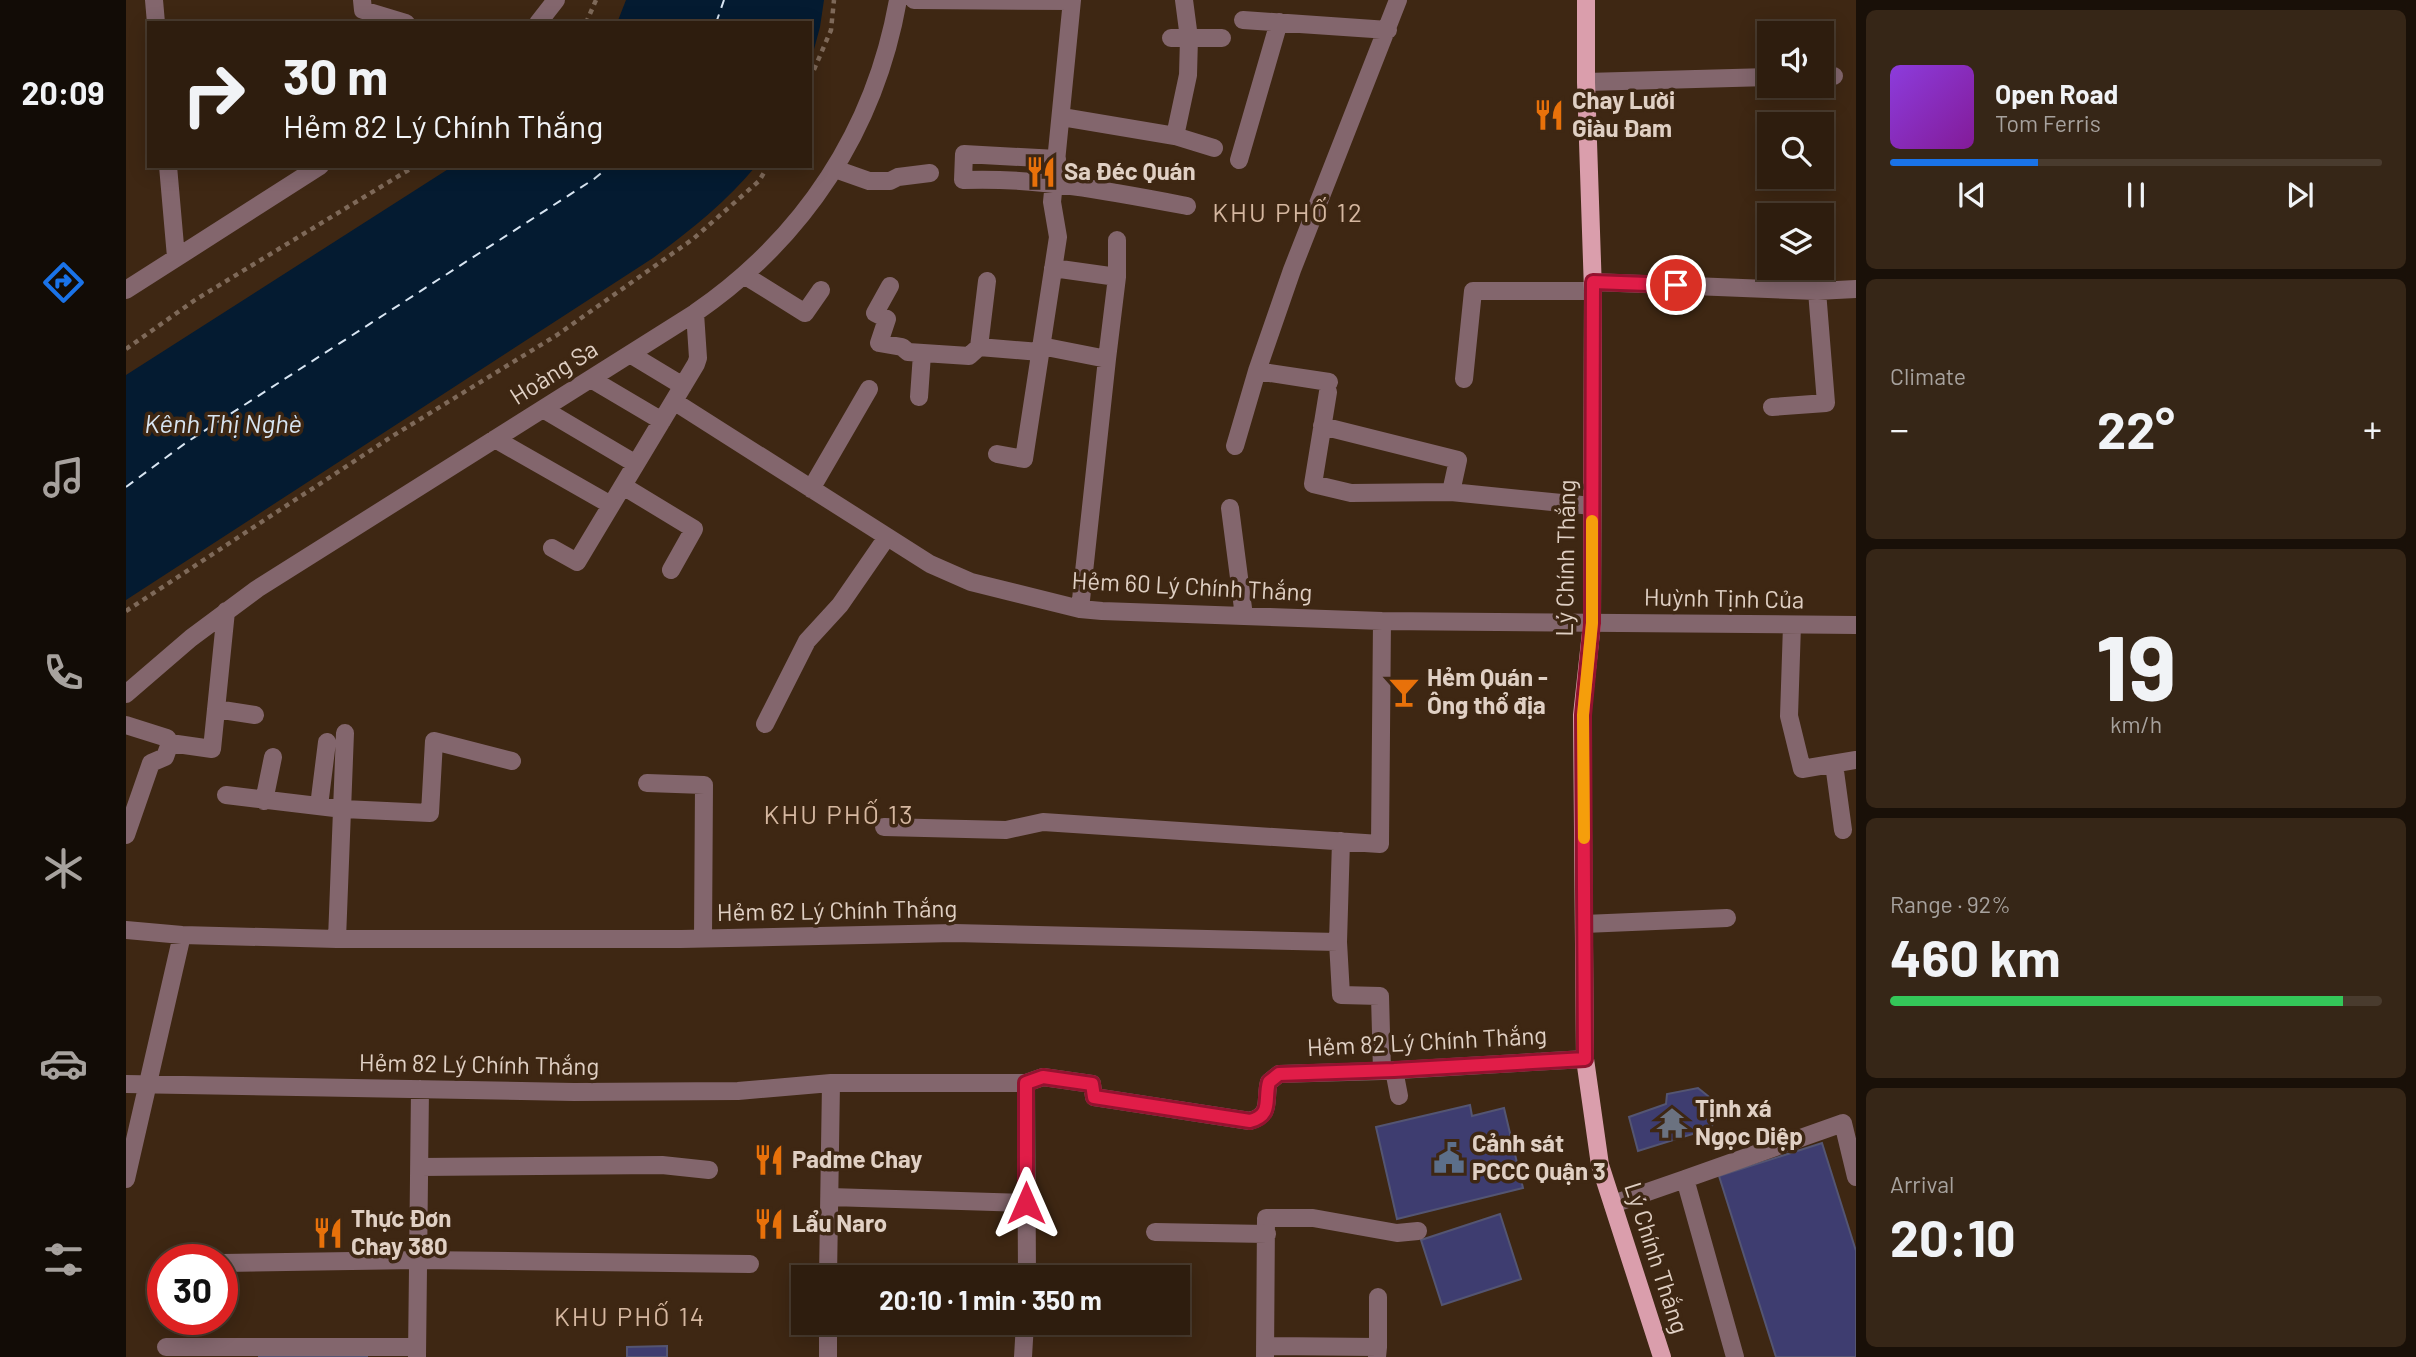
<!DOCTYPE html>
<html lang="en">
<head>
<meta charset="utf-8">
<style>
  body { margin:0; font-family:Barlow,sans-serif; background:#362617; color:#f1f3f6; height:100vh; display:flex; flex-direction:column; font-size:26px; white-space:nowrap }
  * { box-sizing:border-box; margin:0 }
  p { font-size:23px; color:#a7a29e }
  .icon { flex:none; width:38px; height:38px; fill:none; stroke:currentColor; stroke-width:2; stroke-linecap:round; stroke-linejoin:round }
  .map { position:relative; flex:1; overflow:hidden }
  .panel { display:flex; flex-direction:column; gap:10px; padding:10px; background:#191008; width:560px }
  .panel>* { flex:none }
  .banner { position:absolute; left:21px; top:21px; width:665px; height:147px; border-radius:0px; box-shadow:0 4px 18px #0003,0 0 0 2px #493b2e; background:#2e1d0e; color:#f1f3f6; overflow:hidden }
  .fabs { position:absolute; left:1631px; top:21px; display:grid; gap:14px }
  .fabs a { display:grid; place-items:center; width:77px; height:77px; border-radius:0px; background:#2e1d0e; box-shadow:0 4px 18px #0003,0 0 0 2px #493b2e; font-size:35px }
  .speed { position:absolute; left:21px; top:1244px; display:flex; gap:14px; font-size:35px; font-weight:700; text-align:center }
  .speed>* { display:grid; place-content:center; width:91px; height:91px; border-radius:50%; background:#2e1d0e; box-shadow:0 4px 18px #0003,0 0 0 2px #493b2e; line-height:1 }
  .speed .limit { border:10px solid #d22; background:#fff; color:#111 }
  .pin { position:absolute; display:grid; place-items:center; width:60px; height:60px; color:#fff; margin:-30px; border:4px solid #fff; border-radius:50%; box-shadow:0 2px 7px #0007 }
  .me { position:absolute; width:77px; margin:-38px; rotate:0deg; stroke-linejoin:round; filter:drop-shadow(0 0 5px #0008) }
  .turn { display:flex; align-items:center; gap:24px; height:147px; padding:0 21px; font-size:32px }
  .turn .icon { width:91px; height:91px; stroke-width:2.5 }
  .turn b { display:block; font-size:49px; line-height:60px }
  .big { font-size:52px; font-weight:700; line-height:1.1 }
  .panel .tile { flex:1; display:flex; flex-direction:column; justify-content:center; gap:10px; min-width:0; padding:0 24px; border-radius:10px; background:#362617 }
  .panel .dial { align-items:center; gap:0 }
  .dial b { font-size:91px; line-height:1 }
  .song { display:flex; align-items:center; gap:21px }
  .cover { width:84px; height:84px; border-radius:10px; background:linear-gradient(135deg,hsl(270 70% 55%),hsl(290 70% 35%)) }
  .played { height:7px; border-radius:4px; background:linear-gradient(90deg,#1a73e8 30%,#493b2e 30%) }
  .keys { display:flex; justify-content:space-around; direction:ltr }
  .heat { display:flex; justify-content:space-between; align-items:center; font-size:38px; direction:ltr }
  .charge { height:10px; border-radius:5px; background:linear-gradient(90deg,#34c759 92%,#493b2e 0) }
  .trip { position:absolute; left:665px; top:1265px; width:399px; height:70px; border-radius:0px; background:#2e1d0e; box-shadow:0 4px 18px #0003,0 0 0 2px #493b2e; font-weight:700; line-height:70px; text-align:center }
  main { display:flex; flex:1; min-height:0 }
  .dock { display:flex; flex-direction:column; width:126px; justify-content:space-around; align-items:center; background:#120c06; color:#a7a29e }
  .dock .icon { width:49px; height:49px }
  .dock .active { color:#1a73e8 }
  .dock b { font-size:32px; color:#f1f3f6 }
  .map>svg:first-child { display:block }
</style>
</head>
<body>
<main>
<nav class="dock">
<b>20:09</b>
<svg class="icon active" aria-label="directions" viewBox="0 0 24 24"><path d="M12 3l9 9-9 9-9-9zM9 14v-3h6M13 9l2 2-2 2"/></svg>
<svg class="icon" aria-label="music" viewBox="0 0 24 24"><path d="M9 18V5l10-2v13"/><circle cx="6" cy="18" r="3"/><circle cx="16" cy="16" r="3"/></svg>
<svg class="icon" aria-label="phone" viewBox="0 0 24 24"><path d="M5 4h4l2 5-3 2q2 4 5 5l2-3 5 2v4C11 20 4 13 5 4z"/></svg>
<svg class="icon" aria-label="climate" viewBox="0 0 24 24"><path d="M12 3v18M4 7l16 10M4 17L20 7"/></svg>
<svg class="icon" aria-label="car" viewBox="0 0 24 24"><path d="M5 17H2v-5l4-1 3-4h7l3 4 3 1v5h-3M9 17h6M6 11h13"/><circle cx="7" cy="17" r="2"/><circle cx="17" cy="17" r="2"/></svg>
<svg class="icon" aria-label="filters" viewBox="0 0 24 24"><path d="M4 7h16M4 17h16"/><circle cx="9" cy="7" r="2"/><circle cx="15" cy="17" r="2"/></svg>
</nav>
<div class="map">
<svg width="1730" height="1357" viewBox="0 0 1730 1357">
  <rect width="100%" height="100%" fill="#3e2713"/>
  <path fill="#041b31" d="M500,0H698L694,27L684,64V23H491Z
    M327,166H630C600,202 565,230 527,258L0,600V375Z"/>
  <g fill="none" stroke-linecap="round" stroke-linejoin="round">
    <path stroke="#d8e5f2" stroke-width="2" stroke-dasharray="9 7" stroke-linecap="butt" d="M590,23L598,0
      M0,487L61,442L468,179L484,166"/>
  </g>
  <path fill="#3e3d70" stroke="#545572" stroke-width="2" d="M1572,1088L1587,1100L1593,1117L1583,1129L1512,1151L1503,1117L1540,1104L1541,1094Z
    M1344,1105L1346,1116L1378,1108L1397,1188L1271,1219L1250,1127Z
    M1696,1143L1730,1251V1357H1650L1593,1176Z
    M1374,1214L1395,1279L1316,1305L1295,1240Z
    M541,1346V1357H501V1347Z
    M241,1350V1357H133V1351Z"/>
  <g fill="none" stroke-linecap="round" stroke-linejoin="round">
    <path stroke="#7e6959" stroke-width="4.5" stroke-dasharray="5 5" stroke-linecap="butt" d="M460,23L470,0
      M684,79L705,30L708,0
      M0,349L69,300L289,166
      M0,611L265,437L431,335L567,239L633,181L642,166"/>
    <path stroke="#83666d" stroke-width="18" d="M28,0L30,23
      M236,0L237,10L280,23
      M788,0L946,1
      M1117,20L1262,30
      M412,23L430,0
      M1045,38H1096
      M1696,76H1708
      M1460,82L1643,77
      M936,117L1049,136L1088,148
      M1049,136L1062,75L1063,38L1058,0
      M931,159L838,154L837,180C912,177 988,192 1061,206
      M1113,160L1153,22
      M42,166L50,257
      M709,169L743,181H764L772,177L804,173
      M927,268L991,277
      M618,275L679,313L695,290
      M1467,282L1691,291L1730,289
      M764,286L749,313L761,319L753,343L776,347L782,352L843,356L853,347L914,352
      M0,290L194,166
      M915,346L981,359L954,609
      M853,347L861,281
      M504,354L557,386
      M981,359L991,277V240
      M1131,371L1203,382
      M465,379L536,421
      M1338,379L1347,291H1467
      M1202,392L1187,484L1225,493L1325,492L1466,506
      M793,397L796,354
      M549,402L804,564L845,582L954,609L976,611L1256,621L1730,625
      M1646,407L1700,403L1691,291
      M417,409L510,464
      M1196,426L1332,460L1325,492
      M369,439L485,505
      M1109,446L1131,371L1166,270L1272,0
      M871,454L898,459L932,237L926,202L946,0
      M497,486L568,529L545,570
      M685,489L743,389
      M1104,508L1118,616
      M426,548L451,562L570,364L572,358L569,313
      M1666,625L1663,716L1676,769L1730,760
      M0,694L65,638L131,589L569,313C678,238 749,130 772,0
      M90,709L129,715
      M639,724L681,641L714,605L761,537
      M0,725L41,738L44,743
      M1708,764L1717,830
      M521,783L578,785L577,938
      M100,795L217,809L304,813L308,741L386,761
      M138,801L147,757
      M193,806L201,742
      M758,827L880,830L917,822L1254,844L1256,621
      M0,835L25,763L39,757L44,743L86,749L100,611
      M1215,841L1212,942L1215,995L1254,996L1256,1071
      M1458,924L1601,918
      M0,930L56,935L211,939H555L828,933L1212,942
      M211,939L219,733
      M1268,1070L1273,1096
      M900,1083L917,1077L966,1084L968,1097L1124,1121C1147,1114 1138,1100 1143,1082L1153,1074L1256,1071L1459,1059
      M0,1084L448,1092L612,1091L705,1083H900L901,1278
      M294,1167L536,1165L583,1170
      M0,1179L56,935
      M704,1197L900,1203
      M1487,1204L1559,1179
      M1029,1232L1141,1234
      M96,1263L291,1260L624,1264
      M702,1278L705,1083
      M1139,1346L1252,1347L1251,1357
      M40,1347H291
      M1252,1347V1297
      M291,1357L294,1089
      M702,1357V1323
      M897,1357L899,1323
      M1139,1357L1140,1218H1187L1271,1233L1292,1231
      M1609,1357L1559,1179L1717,1123L1730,1177"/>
    <path stroke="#da9eac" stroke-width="18" d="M1460,0V82L1467,291L1466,623L1456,715L1459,1059L1474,1165L1536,1357"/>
  </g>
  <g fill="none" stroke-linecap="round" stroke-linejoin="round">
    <defs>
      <path id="route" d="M900,1203V1083L917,1077L966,1084L968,1097L1124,1121C1147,1115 1138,1100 1143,1082L1153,1074L1268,1070L1459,1059L1457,715L1466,623L1467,282L1550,285"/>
    </defs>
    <use href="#route" stroke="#92132f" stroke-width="18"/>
    <use href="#route" stroke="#e11d48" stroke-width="12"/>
    <path stroke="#f59e0b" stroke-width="12" d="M1458,838L1457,715L1466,623V521"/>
  </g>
  <defs>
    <symbol id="restaurant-bare" viewBox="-9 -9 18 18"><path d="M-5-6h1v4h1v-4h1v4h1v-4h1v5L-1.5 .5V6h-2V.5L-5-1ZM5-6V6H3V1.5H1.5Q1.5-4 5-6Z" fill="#e8710a" stroke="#3e2713" stroke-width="2.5" paint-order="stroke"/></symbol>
    <symbol id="bar-bare" viewBox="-9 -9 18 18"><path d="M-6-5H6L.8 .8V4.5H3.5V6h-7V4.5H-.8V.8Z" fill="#e8710a" stroke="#3e2713" stroke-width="2.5" paint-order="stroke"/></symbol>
    <symbol id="temple-bare" viewBox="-9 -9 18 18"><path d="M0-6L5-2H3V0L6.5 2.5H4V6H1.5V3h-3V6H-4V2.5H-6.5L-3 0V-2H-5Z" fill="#6b7280" stroke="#3e2713" stroke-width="2.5" paint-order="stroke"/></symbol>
    <symbol id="civic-bare" viewBox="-9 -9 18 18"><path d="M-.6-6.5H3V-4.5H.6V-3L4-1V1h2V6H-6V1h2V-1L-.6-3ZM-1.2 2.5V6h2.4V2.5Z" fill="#5c6f8a" stroke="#3e2713" stroke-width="2.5" paint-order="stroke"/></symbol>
  </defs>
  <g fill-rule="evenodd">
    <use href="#restaurant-bare" x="1401" y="93" width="44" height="44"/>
    <use href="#restaurant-bare" x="893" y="150" width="44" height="44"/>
    <use href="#bar-bare" x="1256" y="670" width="44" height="44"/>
    <use href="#temple-bare" x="1524" y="1101" width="44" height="44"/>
    <use href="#civic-bare" x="1301" y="1136" width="44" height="44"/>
    <use href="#restaurant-bare" x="621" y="1138" width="44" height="44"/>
    <use href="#restaurant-bare" x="621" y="1202" width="44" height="44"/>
    <use href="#restaurant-bare" x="180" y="1211" width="44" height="44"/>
  </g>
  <g text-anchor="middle" stroke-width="7" stroke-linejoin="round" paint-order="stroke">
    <g font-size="24" font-weight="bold" fill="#e0d0c4" stroke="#3e2713" text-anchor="start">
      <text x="1446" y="109">Chay Lười<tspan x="1446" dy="28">Giàu Đam</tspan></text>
      <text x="938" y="180">Sa Đéc Quán</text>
      <text x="1301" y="686">Hẻm Quán -<tspan x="1301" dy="28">Ông thổ địa</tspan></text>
      <text x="1569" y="1117">Tịnh xá<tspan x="1569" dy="28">Ngọc Diệp</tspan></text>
      <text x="1346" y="1152">Cảnh sát<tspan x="1346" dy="28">PCCC Quận 3</tspan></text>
      <text x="666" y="1168">Padme Chay</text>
      <text x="225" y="1227">Thực Đơn<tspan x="225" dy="28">Chay 380</tspan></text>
      <text x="666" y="1232">Lẩu Naro</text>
    </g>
    <g font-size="24" fill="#e0d0c4" stroke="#3e2713">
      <text transform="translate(428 373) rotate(-32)" y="8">Hoàng Sa</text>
      <text transform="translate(1440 558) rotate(-89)" y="8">Lý Chính Thắng</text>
      <text transform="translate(1066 587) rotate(3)" y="8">Hẻm 60 Lý Chính Thắng</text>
      <text transform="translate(1598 599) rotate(1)" y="8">Huỳnh Tịnh Của</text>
      <text transform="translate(711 911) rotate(-1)" y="8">Hẻm 62 Lý Chính Thắng</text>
      <text transform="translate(1301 1042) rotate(-3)" y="8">Hẻm 82 Lý Chính Thắng</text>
      <text transform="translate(353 1065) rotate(1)" y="8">Hẻm 82 Lý Chính Thắng</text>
      <text transform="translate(1530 1258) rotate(72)" y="8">Lý Chính Thắng</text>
    </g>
    <g font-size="26" letter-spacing="2" fill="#d5b7a0" stroke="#3e2713">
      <text x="1162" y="222">KHU PHỐ 12</text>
      <text x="713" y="824">KHU PHỐ 13</text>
      <text x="504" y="1326">KHU PHỐ 14</text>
    </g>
    <g font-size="26" font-style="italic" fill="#d8e5f2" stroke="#3e2713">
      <text x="97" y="433">Kênh Thị Nghè</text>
    </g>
  </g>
</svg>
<div class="fabs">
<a><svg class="icon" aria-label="sound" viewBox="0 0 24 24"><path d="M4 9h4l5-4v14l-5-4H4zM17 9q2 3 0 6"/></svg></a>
<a><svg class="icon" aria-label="search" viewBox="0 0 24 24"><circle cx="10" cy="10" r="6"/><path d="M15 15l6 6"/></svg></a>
<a><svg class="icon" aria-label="layers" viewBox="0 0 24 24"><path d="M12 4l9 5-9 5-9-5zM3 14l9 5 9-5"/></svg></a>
</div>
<div class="speed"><div class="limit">30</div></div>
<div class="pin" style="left:1550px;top:285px;background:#d93025"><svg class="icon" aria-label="arrive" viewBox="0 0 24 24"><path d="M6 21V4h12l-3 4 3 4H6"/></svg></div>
<svg class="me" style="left:900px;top:1203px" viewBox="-20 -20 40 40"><path d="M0-17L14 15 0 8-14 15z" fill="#e11d48" stroke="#fff" stroke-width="4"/></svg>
<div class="trip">20:10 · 1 min · 350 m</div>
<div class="banner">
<div class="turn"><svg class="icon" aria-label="right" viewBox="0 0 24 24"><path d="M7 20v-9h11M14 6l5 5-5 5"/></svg><div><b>30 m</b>Hẻm 82 Lý Chính Thắng</div></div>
</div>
</div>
<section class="panel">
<div class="tile">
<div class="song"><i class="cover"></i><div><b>Open Road</b><p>Tom Ferris</p></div></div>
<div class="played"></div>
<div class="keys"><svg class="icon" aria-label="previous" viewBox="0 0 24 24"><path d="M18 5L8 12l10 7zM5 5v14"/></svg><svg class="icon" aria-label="pause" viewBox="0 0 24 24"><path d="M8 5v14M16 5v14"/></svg><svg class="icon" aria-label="next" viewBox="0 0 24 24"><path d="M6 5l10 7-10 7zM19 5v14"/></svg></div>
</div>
<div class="tile"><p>Climate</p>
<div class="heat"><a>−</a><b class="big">22°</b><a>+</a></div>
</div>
<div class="tile dial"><b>19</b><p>km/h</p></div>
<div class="tile"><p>Range · 92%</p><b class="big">460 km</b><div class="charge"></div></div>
<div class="tile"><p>Arrival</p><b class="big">20:10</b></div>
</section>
</main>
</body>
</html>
